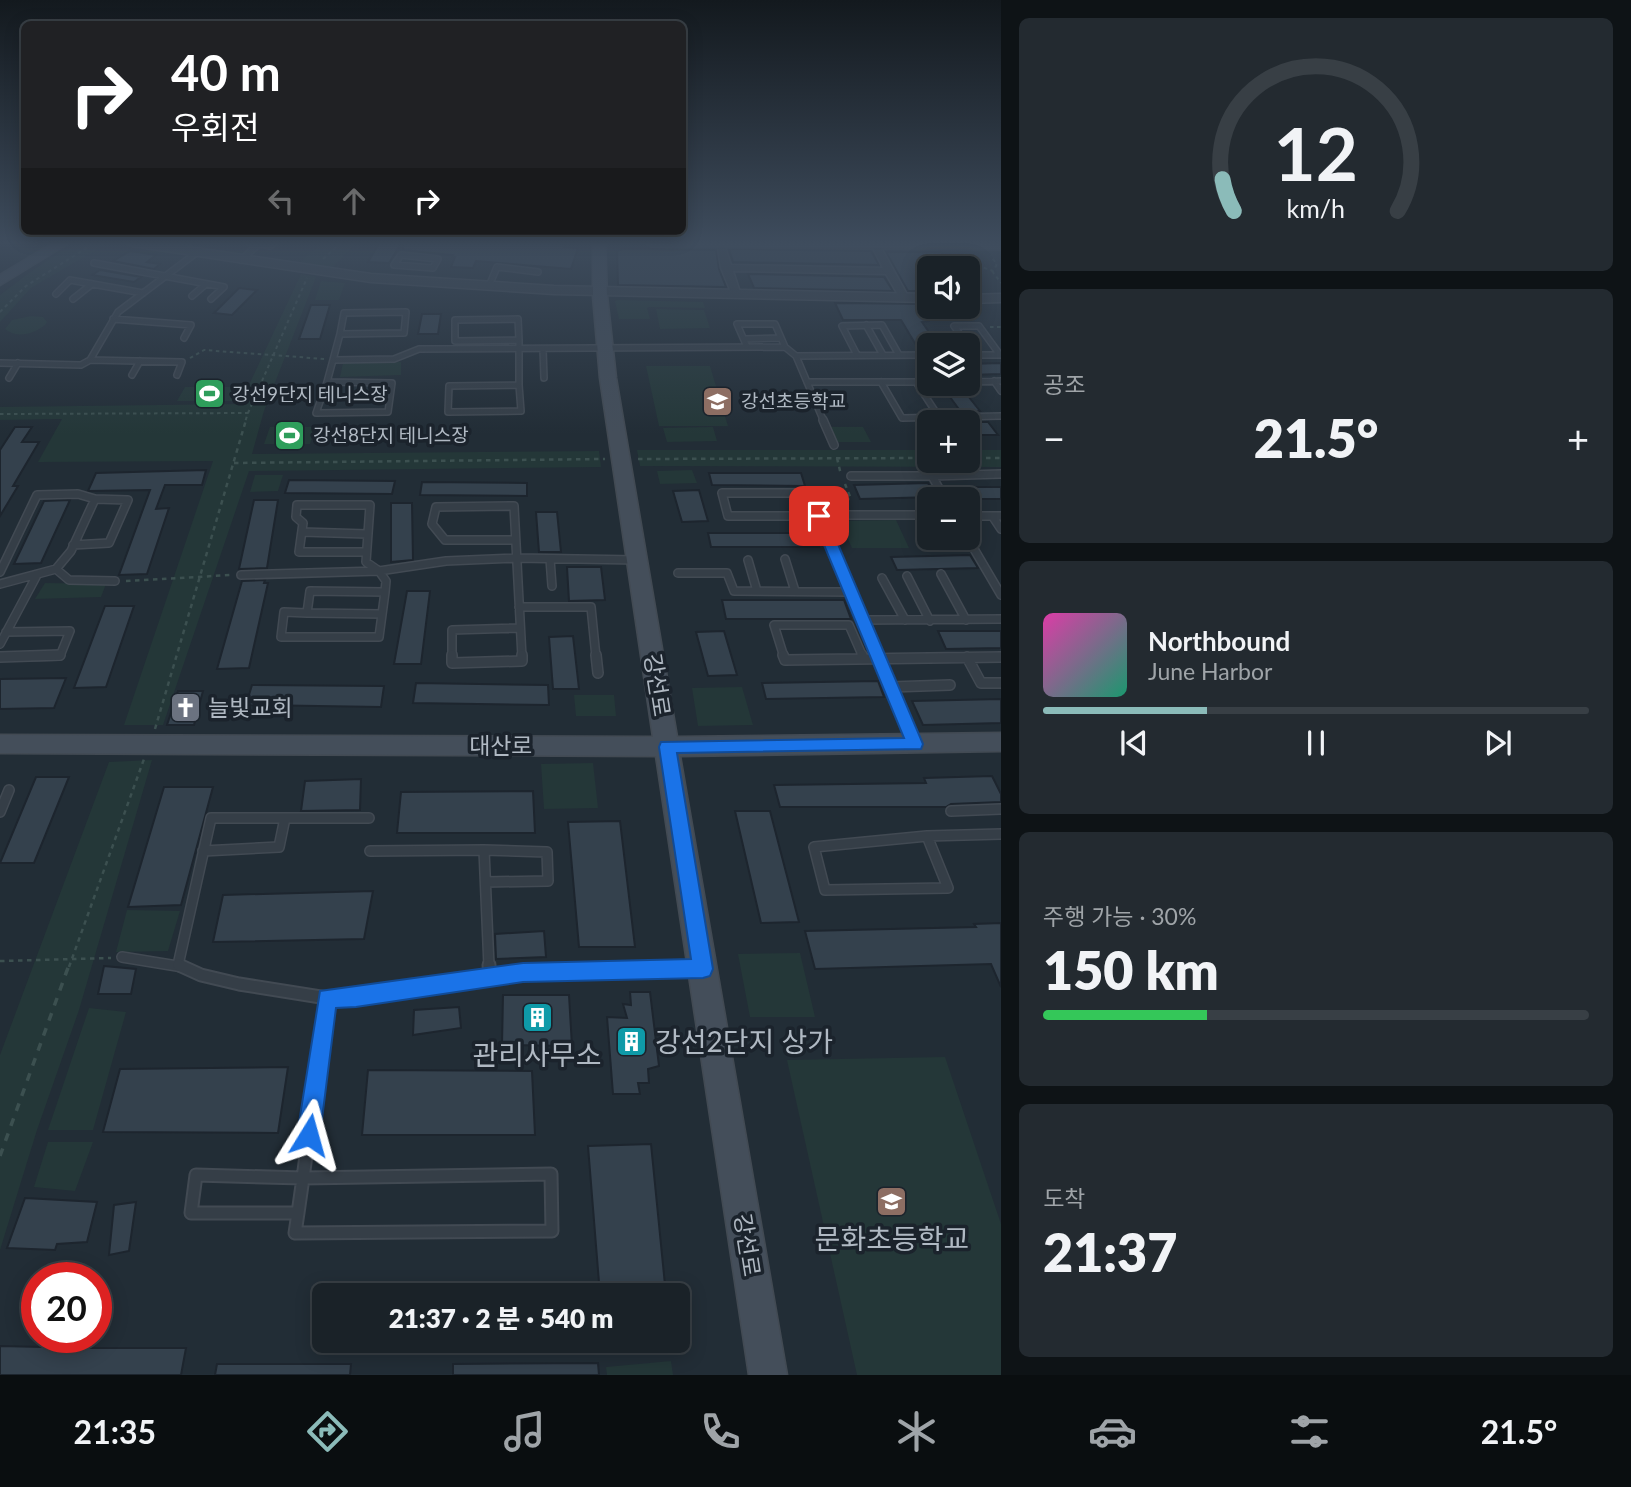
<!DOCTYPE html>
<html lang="ko">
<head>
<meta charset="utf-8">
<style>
  body { margin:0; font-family:Lato,"Noto Sans KR",sans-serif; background:#232a30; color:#f1f3f6; height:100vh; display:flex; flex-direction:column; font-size:26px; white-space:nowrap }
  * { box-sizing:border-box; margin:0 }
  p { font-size:23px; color:#9fa4a8 }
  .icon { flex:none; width:38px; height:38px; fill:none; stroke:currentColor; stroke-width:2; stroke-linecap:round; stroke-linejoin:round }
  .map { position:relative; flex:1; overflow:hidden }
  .sheet { display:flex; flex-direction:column; gap:18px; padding:18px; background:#0e1316; width:630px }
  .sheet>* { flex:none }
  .top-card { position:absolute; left:21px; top:21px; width:665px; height:214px; border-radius:10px; box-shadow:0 4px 18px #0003,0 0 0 2px #383f45; background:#202124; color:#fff; overflow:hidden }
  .fabs { position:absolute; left:917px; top:256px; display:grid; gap:14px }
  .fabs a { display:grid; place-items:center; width:63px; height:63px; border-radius:10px; background:#1a2228; box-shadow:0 4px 18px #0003,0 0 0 2px #383f45; font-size:35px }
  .speed { position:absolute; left:21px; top:1262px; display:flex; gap:14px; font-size:35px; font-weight:700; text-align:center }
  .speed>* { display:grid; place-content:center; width:91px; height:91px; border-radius:50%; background:#1a2228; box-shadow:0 4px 18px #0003,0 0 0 2px #383f45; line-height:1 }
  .speed .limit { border:10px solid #d22; background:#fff; color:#111 }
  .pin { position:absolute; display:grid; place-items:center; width:60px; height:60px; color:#fff; margin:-30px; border-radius:14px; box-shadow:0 4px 10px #0006 }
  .me { position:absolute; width:77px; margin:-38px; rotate:8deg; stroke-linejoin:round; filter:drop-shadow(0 0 5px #0008) }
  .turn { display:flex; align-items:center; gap:24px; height:147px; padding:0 35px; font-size:32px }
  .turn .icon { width:91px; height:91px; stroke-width:2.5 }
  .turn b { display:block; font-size:49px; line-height:60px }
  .lanes { display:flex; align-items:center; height:66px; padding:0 35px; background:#0003; justify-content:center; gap:35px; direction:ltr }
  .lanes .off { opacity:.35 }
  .big { font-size:52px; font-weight:800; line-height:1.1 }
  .sheet .widget { flex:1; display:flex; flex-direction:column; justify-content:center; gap:10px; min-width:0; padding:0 24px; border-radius:10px; background:#232a30 }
  .sheet .dial { align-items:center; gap:0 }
  .dial svg { height:182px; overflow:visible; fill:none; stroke:#383f45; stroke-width:7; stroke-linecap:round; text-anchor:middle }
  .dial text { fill:#f1f3f6; stroke:none }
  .song { display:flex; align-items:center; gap:21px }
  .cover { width:84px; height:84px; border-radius:10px; background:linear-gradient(135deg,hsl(320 70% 55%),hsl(160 70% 35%)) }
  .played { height:7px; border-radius:4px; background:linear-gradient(90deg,#8bbbb9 30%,#383f45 30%) }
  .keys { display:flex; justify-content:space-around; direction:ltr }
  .heat { display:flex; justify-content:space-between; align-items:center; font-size:38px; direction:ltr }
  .charge { height:10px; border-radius:5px; background:linear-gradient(90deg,#34c759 30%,#383f45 0) }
  .trip { position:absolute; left:312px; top:1283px; width:378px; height:70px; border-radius:10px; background:#1a2228; box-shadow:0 4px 18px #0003,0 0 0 2px #383f45; font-weight:800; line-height:70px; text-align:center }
  .tabs { display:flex; height:112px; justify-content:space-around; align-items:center; background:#0a0e10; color:#9fa4a8 }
  .tabs .icon { width:49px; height:49px }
  .tabs .on { color:#8bbbb9 }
  .tabs b { font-size:32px; color:#f1f3f6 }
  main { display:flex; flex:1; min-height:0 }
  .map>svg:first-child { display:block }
</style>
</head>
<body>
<main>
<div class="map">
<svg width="1001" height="1375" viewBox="0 0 1001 1375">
  <rect width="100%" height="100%" fill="#222d36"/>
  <path fill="#243738" d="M92,242L106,244L31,288L0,322V295C24,278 62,244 92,242Z
    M324,242H357L332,268L298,264Z
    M301,274L316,277L264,411L252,454L599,451L601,467L249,471L163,725H124L213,461L38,462L62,419L0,420V407L240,404Z
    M321,281L345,283L339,300H315Z
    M618,300L703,302L705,308L649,307L647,308L650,319H619L615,301Z
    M656,309L704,310L710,328L660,329Z
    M31,316L43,317L47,322L45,325C34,334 17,339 5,329L12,320Z
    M401,362V375L340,377L343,363Z
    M646,366H710L728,426H659Z
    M185,387H240L236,401H177Z
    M270,427H315L310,444H264Z
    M713,427L717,441L667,442L663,428Z
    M829,427H863L871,442H837Z
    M637,450H929V460H968V450H1001V467L640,466Z
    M692,470L697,483L660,484L657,471Z
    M255,475H283L278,491L250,492Z
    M896,520L909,548H852L840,521Z
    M45,583L106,584L101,597L35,599Z
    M742,687L753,725L698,726L692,688Z
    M574,695H614L616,716H576Z
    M152,760L79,1010L37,1130L0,1250V1055L109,762Z
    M593,763L598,808L544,809L541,764Z
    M127,910L180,911L168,951L116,952Z
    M800,953L815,1017H750L738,954Z
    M89,1008L126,1012L93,1130H48Z
    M945,1057L1001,1224V1375H857L787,1060Z
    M48,1142H93L75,1191L34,1187Z
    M671,1361L673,1375H607L606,1367Z"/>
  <path fill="#34414d" stroke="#1d252e" stroke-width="2" d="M380,242H402L389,263L368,262Z
    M403,242H539L566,244L564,247L578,248L571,269L476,261L473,268L451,267L455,257H452L453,255L403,250Z
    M624,249L716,250L719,269L726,287L618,285L617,251Z
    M729,249L871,251L879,265L733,262Z
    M130,251L156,255L147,262L160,264L154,269L113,261Z
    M886,252H941L953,268H929V291H908Z
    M100,270L141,277L134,282L92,275Z
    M748,274L884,277L893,291L754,288Z
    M239,288L257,290L232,315L214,313Z
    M835,303L929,304V321L922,322L938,345H929V350H919L901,320H843Z
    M311,305H330L320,339H299Z
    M422,314H441L438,334H418Z
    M1001,363V374L968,375V364Z
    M965,392L968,396L980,411L961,412L947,393Z
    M968,422H988L998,435H968Z
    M15,427H32L22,442H39L13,486H18L0,516V450Z
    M206,470L202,485H165L156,509L169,508L147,574L119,575L150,490L88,491L96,473Z
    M709,473H801L805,486L712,485Z
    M289,480L395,481L392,494L285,493Z
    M422,482L527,483V496L420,495Z
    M928,483L935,497L860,499L854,485Z
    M966,487H1001V499H973Z
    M699,490L708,521L682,522L673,491Z
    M70,500L41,563L14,564L44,501Z
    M254,500H278L267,568L239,569Z
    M391,503H412L413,560L391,562Z
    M536,512H557L561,552H539Z
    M708,533H814L819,547H711Z
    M970,555L978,568L897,570L891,557Z
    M567,567H601L605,600L569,601Z
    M265,580L264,583H268L249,668L217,669L242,581Z
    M407,591H430L421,664H394Z
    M722,600H844L851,619H726Z
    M105,606H134L106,687L74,688Z
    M724,631L737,675L708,676L696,632Z
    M938,631H1001V648L946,649Z
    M573,636L579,689H553L549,637Z
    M66,678L54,708L0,709V679Z
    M878,681L884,697L766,699L762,683Z
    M416,683L548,685L549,705L413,703Z
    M252,685L384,686L381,707L246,705Z
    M178,691H203L194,725H167Z
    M1001,699V723L923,725L912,701Z
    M992,776L1001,794V802L951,804L946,807H780L774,785L926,783L924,778Z
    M36,777H69L34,863H0Z
    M361,779L360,810L301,811L305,781Z
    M164,787H213L181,905L128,907Z
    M533,791L535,833H397L401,792Z
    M735,811H770L799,922L761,923Z
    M620,821L635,947H579L568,822Z
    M373,891L364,939L213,942L223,895Z
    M1001,923V987L991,964L815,969L805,931L976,927L974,924Z
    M544,931L546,957L496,959L495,934Z
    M104,966L136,969L131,994H98Z
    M630,992H650L659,1066L648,1069L649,1083H638L640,1094H613L607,1017L627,1018L623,1004L631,1005Z
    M503,995H569L572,1046L502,1045Z
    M459,1007L461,1028L413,1035L414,1010Z
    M288,1067L278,1133L103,1132L120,1069Z
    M368,1070L532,1071L535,1135H362Z
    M651,1144L666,1295H600L588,1146Z
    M25,1198L97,1202L87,1242L57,1244L55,1250L7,1248Z
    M136,1202L129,1251L109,1255L114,1205Z
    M0,1346L87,1348H186L181,1375H0Z
    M598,1363L599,1375H453V1364Z
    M217,1364H351L350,1375H215Z"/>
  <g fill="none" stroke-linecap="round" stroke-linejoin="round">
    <defs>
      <path id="service-far3" d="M248,242L270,246L274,242
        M178,250L189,242
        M401,255L438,259L433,268L394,265Z
        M241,260L259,244
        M94,263L224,287L211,299
        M489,286L497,267L538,272
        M56,294L70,280L143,293
        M192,296L206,284
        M73,299L92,284
        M406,312L404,333L340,334L344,313Z
        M113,319L191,325L184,338
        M518,319L519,340L455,341V320Z
        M866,325L883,355
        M954,326H979L1000,355H975Z
        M744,339L781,338
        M747,347L737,324H775L785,347
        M543,349L544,378
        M857,355L842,326L882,325L899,355
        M968,355H975
        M796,356L929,355
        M90,360L118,312L196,253
        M335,360L394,359L419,349L785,347L796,356L824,422
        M0,363L81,365L90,360L182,362L177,375
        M132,375L140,361
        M9,378L18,363
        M994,381L1001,391
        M327,382L392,383L388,412L316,413Z
        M327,382L340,334
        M807,382H929
        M881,382L902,418L1001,416
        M916,382L939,417
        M968,382L1001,381
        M519,385V340
        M519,385L521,411L448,412L449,386Z"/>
      <path id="service-far2" d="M823,420L834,445
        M851,476H932L945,499
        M932,476L1001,474
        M960,491L965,499
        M722,493H802L812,516H728Z
        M968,504L976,517
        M812,516L819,515
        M968,516H1001
        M993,517L1001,529
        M302,532L367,534
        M967,537L1001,595
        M515,540H445L432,524L436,507L514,506L522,657
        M73,545L109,543L128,500L95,499
        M365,552H299L303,523L296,517L297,505H370L366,562L379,571L386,581L385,592
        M550,559L552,586
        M785,559L795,591
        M748,560L757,591
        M56,569L69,580L115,581
        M0,572L37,495L78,494L95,499L71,551L56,569L0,584
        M678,573H727L734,591L851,592
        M941,574L966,620
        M241,575L379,571L446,561L517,558L637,560
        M907,576L930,621
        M882,578L905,620
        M310,591L385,592L379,637H281L284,612L307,613Z
        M519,607H591L596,657
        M307,613L382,614
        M863,620L1001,619
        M0,644L37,575
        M4,657L60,656L70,631L6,632
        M452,657V630L520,628
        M784,657L774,625H849L863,657
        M879,657L819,515H929"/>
      <path id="service-far1" d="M452,655V663L522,661V655
        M596,655L598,673
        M783,655L785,660L1001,657
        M862,655L863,658
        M878,655L914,741
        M0,657L60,655
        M967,657L981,683H1001
        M891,687L950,685
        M951,811L1001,809
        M0,812L9,790
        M927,836L948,888L825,890L814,847Z
        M927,836L1001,834
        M203,851L279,847L285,818
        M370,851L484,850
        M486,882L548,881L547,852L484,850L489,967
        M122,957L183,967
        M178,965L211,818H369"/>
      <path id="service" d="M179,965L201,975L239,984L327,998L357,997L523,972L697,969
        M489,965L490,978
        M303,1178L327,998
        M298,1213L295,1233L552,1231L551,1174L303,1178
        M298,1213H191L196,1175L303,1178
        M298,1213L303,1178"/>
      <path id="minor" d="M717,242L724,244L731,265L883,268L872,246L879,244L909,298L901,300L886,274L733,271L741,295L733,297L721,268Z"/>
      <path id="tertiary" d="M126,242H155L371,274L554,286L929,294V302L554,294L371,282L132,246Z
        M1001,294V302L968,303V295Z"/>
      <path id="secondary" d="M55,242H70L0,285V275Z
        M593,242H605L607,296L616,378L677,737L1001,733V751L680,756L787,1375H749L656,756L0,753V735L653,737L600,378L593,296Z"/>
      <path id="primary" d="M645,242H1001V249L652,246Z"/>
    </defs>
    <use href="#service-far3" stroke="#424a53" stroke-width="8"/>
    <use href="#service-far2" stroke="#424a53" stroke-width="10"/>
    <use href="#service-far1" stroke="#424a53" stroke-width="12"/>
    <use href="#service" stroke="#424a53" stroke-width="15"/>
    <use href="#minor" stroke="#424a53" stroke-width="3"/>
    <use href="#tertiary" stroke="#424a53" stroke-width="3"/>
    <use href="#secondary" stroke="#424a53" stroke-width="3"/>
    <use href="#primary" stroke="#424a53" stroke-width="4"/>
    <path stroke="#3c5050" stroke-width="2" stroke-dasharray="3.5 3.5" stroke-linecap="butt" d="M968,255L976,265L993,271L997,264L990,256
      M323,259L342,242
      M992,271L1001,283
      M0,312L26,286L88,247L91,242
      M990,327H1001
      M190,358L204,350L325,359
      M248,413L307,278
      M0,414L248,413L245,422"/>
    <path stroke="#3c5050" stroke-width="2.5" stroke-dasharray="4.5 4.5" stroke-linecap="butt" d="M837,458L841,475
      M968,458H1001
      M638,459L929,458
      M234,463L605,459
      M818,500L851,499L845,484
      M126,581L231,575
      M155,729L246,420
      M0,961L111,958
      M69,967L144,759"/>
    <path stroke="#3c5050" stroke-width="3.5" stroke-dasharray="8 8" stroke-linecap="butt" d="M0,1156L69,965"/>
    <use href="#service-far3" stroke="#353e47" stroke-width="5"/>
    <use href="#service-far2" stroke="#353e47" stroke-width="7"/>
    <use href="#service-far1" stroke="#353e47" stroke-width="9"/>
    <use href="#service" stroke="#353e47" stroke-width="11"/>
    <use href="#minor" fill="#353e47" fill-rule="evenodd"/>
    <use href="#tertiary" fill="#353e47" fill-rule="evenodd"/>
    <use href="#secondary" fill="#444e5a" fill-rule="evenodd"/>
    <use href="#primary" fill="#535d67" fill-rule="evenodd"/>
  </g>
  <linearGradient id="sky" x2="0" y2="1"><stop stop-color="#13191e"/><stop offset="0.56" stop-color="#3e4c5d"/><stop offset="1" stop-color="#3e4c5d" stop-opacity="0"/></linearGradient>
  <rect width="1001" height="434" fill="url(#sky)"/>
  <path fill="#1a73e8" stroke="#114b97" stroke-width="2" d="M819,511L826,516L923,744L921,749L677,753L713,969L710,976L703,978L523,982L356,1007L336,1008L320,1135L317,1143L309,1147L301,1143L297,1135L320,991L523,963L691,959L659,747L661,742L904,738L812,516Z"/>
  <defs>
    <symbol id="stadium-square" viewBox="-11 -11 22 22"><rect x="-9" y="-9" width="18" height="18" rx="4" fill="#2e9e5b" stroke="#1b232c"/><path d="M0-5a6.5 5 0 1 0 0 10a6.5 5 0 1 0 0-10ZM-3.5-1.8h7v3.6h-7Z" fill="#fff"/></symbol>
    <symbol id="school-square" viewBox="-11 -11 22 22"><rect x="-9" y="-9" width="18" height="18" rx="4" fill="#8d6e63" stroke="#1b232c"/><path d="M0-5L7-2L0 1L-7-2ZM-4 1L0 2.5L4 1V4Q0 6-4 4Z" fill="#fff"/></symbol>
    <symbol id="church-square" viewBox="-11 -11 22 22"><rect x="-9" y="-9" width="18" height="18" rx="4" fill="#6b7280" stroke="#1b232c"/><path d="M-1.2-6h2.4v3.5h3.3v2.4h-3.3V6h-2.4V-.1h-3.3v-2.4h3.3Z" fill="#fff"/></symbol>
    <symbol id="building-square" viewBox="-11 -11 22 22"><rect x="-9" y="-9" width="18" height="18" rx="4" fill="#0f9aa8" stroke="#1b232c"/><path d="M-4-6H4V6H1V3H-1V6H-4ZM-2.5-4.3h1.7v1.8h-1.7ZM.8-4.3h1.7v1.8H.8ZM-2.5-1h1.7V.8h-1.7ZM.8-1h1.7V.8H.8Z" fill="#fff"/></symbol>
  </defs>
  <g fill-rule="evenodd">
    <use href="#stadium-square" x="192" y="376" width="35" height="35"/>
    <use href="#school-square" x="700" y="384" width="35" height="35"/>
    <use href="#stadium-square" x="272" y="418" width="35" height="35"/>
    <use href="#church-square" x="168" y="690" width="35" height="35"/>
    <use href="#building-square" x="520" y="1000" width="35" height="35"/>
    <use href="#building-square" x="614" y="1024" width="35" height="35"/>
    <use href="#school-square" x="874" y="1184" width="35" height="35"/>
  </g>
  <g text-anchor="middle" stroke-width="7" stroke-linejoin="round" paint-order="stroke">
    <g font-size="19" fill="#b0b9c3" stroke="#1b232c" text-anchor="start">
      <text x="232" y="401">강선9단지 테니스장</text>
      <text x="741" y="408">강선초등학교</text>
      <text x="313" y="442">강선8단지 테니스장</text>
    </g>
    <g font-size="23" fill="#b0b9c3" stroke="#1b232c">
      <text transform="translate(657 685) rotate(81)" y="8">강선로</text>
      <text x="501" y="754">대산로</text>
      <text transform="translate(747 1245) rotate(81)" y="8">강선로</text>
    </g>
    <g font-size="23" fill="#b0b9c3" stroke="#1b232c" text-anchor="start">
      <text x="208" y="716">늘빛교회</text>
    </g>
    <g font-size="28" fill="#b0b9c3" stroke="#1b232c">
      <text x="655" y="1052" text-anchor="start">강선2단지 상가</text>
      <text x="537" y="1065">관리사무소</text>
      <text x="892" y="1249">문화초등학교</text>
    </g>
  </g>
</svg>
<div class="fabs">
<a><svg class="icon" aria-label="sound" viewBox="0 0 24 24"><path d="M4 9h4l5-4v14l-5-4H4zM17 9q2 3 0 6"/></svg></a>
<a><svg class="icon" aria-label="layers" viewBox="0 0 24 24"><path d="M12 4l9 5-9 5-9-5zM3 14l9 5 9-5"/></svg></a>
<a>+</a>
<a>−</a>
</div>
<div class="speed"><div class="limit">20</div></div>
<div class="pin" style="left:819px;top:516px;background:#d93025"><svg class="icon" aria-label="arrive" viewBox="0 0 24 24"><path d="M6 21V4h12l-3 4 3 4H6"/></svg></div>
<svg class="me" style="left:309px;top:1135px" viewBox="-20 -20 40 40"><path d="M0-17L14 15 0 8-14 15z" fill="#1a73e8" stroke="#fff" stroke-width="4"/></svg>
<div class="trip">21:37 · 2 분 · 540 m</div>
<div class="top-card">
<div class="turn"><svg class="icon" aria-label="right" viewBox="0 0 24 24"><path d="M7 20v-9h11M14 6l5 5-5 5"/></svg><div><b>40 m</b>우회전</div></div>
<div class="lanes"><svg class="icon off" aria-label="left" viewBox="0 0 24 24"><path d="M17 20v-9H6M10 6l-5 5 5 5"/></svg><svg class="icon off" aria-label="ahead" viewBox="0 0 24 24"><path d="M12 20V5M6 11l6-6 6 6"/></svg><svg class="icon" aria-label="right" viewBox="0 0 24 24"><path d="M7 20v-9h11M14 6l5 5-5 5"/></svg></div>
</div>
</div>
<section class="sheet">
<div class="widget dial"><svg viewBox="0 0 100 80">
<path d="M14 69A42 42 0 1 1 86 69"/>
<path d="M14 69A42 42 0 0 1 9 55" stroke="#8bbbb9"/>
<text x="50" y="56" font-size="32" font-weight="700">12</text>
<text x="50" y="72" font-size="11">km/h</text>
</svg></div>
<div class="widget"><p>공조</p>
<div class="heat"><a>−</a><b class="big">21.5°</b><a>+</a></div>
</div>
<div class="widget">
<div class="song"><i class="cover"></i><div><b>Northbound</b><p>June Harbor</p></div></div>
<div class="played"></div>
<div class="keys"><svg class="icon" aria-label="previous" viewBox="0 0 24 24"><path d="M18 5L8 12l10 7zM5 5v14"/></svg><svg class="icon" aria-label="pause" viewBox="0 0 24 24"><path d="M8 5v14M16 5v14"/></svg><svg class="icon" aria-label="next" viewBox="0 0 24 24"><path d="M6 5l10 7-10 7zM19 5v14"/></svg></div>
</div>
<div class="widget"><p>주행 가능 · 30%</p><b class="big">150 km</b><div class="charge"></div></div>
<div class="widget"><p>도착</p><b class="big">21:37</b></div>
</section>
</main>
<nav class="tabs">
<b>21:35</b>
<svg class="icon on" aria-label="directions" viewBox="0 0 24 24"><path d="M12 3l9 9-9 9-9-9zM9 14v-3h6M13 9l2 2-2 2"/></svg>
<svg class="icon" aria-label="music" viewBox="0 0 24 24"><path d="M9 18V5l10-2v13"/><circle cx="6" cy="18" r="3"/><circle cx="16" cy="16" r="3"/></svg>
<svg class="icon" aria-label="phone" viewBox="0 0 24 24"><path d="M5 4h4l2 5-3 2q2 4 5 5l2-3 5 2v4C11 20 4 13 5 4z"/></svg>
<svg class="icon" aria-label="climate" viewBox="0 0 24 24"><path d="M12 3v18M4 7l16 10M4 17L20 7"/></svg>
<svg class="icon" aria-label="car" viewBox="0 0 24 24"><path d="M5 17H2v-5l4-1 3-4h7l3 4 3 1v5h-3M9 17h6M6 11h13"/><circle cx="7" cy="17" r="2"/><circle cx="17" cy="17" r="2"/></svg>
<svg class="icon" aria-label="filters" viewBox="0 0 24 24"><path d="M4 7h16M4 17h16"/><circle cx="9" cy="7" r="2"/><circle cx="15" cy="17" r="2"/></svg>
<b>21.5°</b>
</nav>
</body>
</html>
